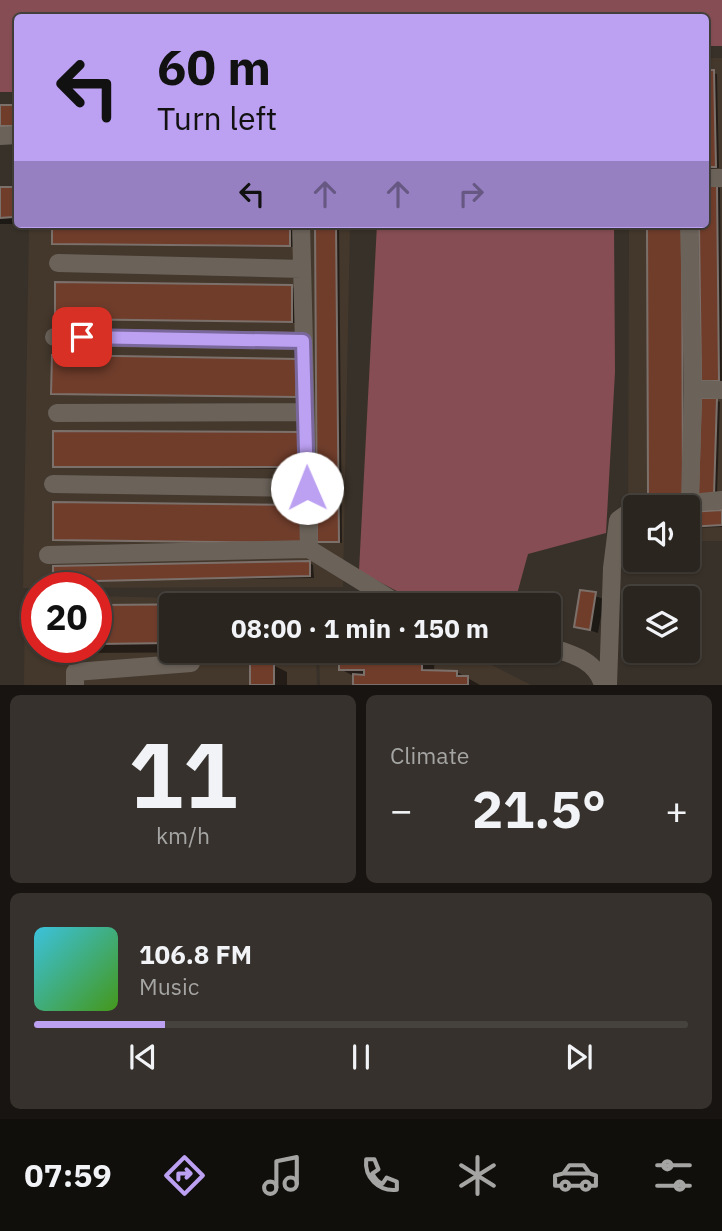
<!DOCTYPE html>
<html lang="en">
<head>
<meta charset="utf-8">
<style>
  body { margin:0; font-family:"IBM Plex Sans",sans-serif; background:#36312c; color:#f1f3f6; height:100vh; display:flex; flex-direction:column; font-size:26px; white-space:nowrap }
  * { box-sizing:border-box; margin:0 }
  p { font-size:23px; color:#a5a5a4 }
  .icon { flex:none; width:38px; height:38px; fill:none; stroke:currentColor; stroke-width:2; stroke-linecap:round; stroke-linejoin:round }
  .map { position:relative; height:685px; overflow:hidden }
  .drawer { display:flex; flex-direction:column; gap:10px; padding:10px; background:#171411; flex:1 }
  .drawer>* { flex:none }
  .banner { position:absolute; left:14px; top:14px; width:695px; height:214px; border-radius:7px; box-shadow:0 2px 5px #0004,0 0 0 2px #46423d; background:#bca0f2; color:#111; overflow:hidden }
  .controls { position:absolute; left:623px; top:495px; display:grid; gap:14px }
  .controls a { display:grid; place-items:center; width:77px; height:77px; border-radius:7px; background:#2a251f; box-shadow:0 2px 5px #0004,0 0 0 2px #46423d; font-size:35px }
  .speed { position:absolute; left:21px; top:572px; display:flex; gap:14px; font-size:35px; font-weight:700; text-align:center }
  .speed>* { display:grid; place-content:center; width:91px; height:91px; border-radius:50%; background:#2a251f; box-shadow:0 2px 5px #0004,0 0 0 2px #46423d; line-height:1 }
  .speed .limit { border:10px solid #d22; background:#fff; color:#111 }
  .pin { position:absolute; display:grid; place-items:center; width:60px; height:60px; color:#fff; margin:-30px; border-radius:14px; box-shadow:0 4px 10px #0006 }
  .me { position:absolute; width:77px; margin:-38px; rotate:359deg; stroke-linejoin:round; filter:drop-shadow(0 0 5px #0008) }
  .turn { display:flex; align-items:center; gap:24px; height:147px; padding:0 28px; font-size:32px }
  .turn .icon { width:91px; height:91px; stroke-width:2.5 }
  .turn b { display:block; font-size:49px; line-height:60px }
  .lanes { display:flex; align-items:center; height:66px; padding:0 28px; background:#0003; justify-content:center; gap:35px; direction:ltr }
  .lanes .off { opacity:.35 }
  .big { font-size:52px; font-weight:700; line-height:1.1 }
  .drawer .widget { flex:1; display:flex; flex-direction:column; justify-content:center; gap:10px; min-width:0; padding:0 24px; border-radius:10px; background:#36312c }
  .drawer .dial { align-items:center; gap:0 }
  .dial b { font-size:91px; line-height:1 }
  .song { display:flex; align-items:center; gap:21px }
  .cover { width:84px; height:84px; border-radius:10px; background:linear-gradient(135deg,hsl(190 70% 55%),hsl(100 70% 35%)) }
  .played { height:7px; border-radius:4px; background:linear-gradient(90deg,#bca0f2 20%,#46423d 20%) }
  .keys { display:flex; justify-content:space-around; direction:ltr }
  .heat { display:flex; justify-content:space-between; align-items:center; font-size:38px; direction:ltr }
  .drawer .tiles { flex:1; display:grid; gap:10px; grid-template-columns:1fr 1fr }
  .widget:last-child { grid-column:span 2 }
  .trip { position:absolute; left:159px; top:593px; width:402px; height:70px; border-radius:7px; background:#2a251f; box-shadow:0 2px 5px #0004,0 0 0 2px #46423d; font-weight:700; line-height:70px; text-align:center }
  .menu { display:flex; height:112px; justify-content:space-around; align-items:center; background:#110f0c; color:#a5a5a4 }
  .menu .icon { width:49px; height:49px }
  .menu .selected { color:#bca0f2 }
  .menu b { font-size:32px; color:#f1f3f6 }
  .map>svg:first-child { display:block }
</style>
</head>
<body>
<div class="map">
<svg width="722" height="685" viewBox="0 0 722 685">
  <rect width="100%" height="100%" fill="#383129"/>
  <path fill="#44382c" d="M705,58H722V541H688V508H635V540H628L629,224H705Z
    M29,224H350L343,587L23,588Z
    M25,594L37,595V648H96V596L316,602V606H172V651H316L317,685H24Z
    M319,651H464L531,685H320Z"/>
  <path fill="#864e54" d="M0,0H722V46H705V18H18L17,92H0Z
    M377,224H614L615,372L606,533L528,554L514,605H423L359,571Z"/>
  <path fill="#0007" d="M705,72L717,74L719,168L705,169Z
    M716,186L720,188L722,382L706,383L701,224H705Z
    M0,189L18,192V224H26H0Z
    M54,224H293V247L57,245L54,243Z
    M317,224H339L342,543L319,541Z
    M649,224H685L686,496L650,494Z
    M292,287L296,289L295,323L56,318Z
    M296,360L300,398L53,393Z
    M716,400L720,402L717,496H704Z
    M301,433L305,469L55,466Z
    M304,509V544L55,539Z
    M722,512V527L688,528V514Z
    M310,563L313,565L314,578L55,581Z
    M582,592L604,599L598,633L576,626Z
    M172,606V651L245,652L81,653L71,648H96V607Z
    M341,651H435L434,672H457L480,685H355L354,676L340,669Z
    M273,665L287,672V685H252Z"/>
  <path fill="#703d2b" stroke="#7c706b" stroke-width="2" d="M705,70H714L716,167H705Z
    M0,105H18V126H0Z
    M705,184H717L719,381H701L699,224H705Z
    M0,187H13V217L0,218Z
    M52,224H290V246L52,244Z
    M315,224H336L339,542H317Z
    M647,224H682L683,495H648Z
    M55,282L292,285V322L55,319Z
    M52,355L297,359L296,397L51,394Z
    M701,398H717L714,495H698Z
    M53,431L302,432V467H53Z
    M53,502L301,505V543L53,540Z
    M722,510V525L688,527V512Z
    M310,561V576L53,582V566Z
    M580,590L596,592L590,630L574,627Z
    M228,604L172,606V643L96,644V605Z
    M339,651H422V670L457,671V676H468V685H353V674L364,675V670H339Z
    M250,663H274V685H250Z"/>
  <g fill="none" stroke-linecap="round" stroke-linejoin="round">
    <path stroke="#6b635a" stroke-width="18" d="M0,136L18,135
      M705,178H722
      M301,224L309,549
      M689,224L693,389
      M58,263L302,269
      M54,337L303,341
      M57,413L305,412
      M53,484L307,488
      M690,500L693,389L722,390
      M639,508L722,500
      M48,555L309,549L392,600L412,606
      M550,647C572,654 596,660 603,685
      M75,685V672L191,663
      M608,685L612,568L618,520L635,508"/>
  </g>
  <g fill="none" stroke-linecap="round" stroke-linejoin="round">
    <defs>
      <path id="route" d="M82,337L303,341L307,488"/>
    </defs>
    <use href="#route" stroke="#7a689d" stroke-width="18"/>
    <use href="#route" stroke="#bca0f2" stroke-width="12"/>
  </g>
</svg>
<div class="controls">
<a><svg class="icon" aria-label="sound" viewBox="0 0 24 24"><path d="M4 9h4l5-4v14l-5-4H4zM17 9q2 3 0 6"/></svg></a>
<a><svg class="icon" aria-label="layers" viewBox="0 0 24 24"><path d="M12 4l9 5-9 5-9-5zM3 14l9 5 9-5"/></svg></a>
</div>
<div class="speed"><div class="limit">20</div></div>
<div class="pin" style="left:82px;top:337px;background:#d93025"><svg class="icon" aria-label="arrive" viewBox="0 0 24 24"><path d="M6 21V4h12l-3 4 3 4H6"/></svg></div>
<svg class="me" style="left:307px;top:488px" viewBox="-20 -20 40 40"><circle r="19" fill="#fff"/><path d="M0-13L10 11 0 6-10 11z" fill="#bca0f2"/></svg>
<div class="trip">08:00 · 1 min · 150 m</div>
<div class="banner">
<div class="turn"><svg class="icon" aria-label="left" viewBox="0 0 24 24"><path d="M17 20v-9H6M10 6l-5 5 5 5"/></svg><div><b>60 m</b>Turn left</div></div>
<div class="lanes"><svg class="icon" aria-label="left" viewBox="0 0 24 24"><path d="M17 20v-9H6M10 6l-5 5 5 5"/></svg><svg class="icon off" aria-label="ahead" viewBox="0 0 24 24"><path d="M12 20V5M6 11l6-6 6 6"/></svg><svg class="icon off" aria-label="ahead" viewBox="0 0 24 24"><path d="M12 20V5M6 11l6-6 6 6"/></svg><svg class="icon off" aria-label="right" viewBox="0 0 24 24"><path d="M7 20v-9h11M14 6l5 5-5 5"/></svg></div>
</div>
</div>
<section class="drawer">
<div class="tiles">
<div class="widget dial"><b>11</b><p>km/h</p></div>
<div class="widget"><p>Climate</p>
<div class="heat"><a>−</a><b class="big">21.5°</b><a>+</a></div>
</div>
<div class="widget">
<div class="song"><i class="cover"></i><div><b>106.8 FM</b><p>Music</p></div></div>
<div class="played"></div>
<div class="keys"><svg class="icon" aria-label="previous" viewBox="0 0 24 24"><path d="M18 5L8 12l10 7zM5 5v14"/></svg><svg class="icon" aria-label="pause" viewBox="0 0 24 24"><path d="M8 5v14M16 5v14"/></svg><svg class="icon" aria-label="next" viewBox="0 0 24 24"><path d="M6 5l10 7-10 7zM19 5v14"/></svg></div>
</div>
</div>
</section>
<nav class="menu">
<b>07:59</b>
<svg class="icon selected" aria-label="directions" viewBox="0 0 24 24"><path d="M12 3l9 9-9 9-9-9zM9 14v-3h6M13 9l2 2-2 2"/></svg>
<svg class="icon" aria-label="music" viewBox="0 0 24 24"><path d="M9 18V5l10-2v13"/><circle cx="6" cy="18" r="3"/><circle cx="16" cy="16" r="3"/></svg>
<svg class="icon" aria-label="phone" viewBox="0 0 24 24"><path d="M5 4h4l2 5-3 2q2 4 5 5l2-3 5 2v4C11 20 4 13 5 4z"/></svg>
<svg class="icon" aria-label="climate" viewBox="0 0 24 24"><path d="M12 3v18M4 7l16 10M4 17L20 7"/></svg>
<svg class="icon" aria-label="car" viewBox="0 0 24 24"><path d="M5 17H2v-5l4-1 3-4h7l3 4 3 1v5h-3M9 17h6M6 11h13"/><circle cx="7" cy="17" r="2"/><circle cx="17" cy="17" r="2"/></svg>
<svg class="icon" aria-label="filters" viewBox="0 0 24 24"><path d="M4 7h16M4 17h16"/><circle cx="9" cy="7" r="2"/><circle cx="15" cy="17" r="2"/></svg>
</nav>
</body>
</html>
